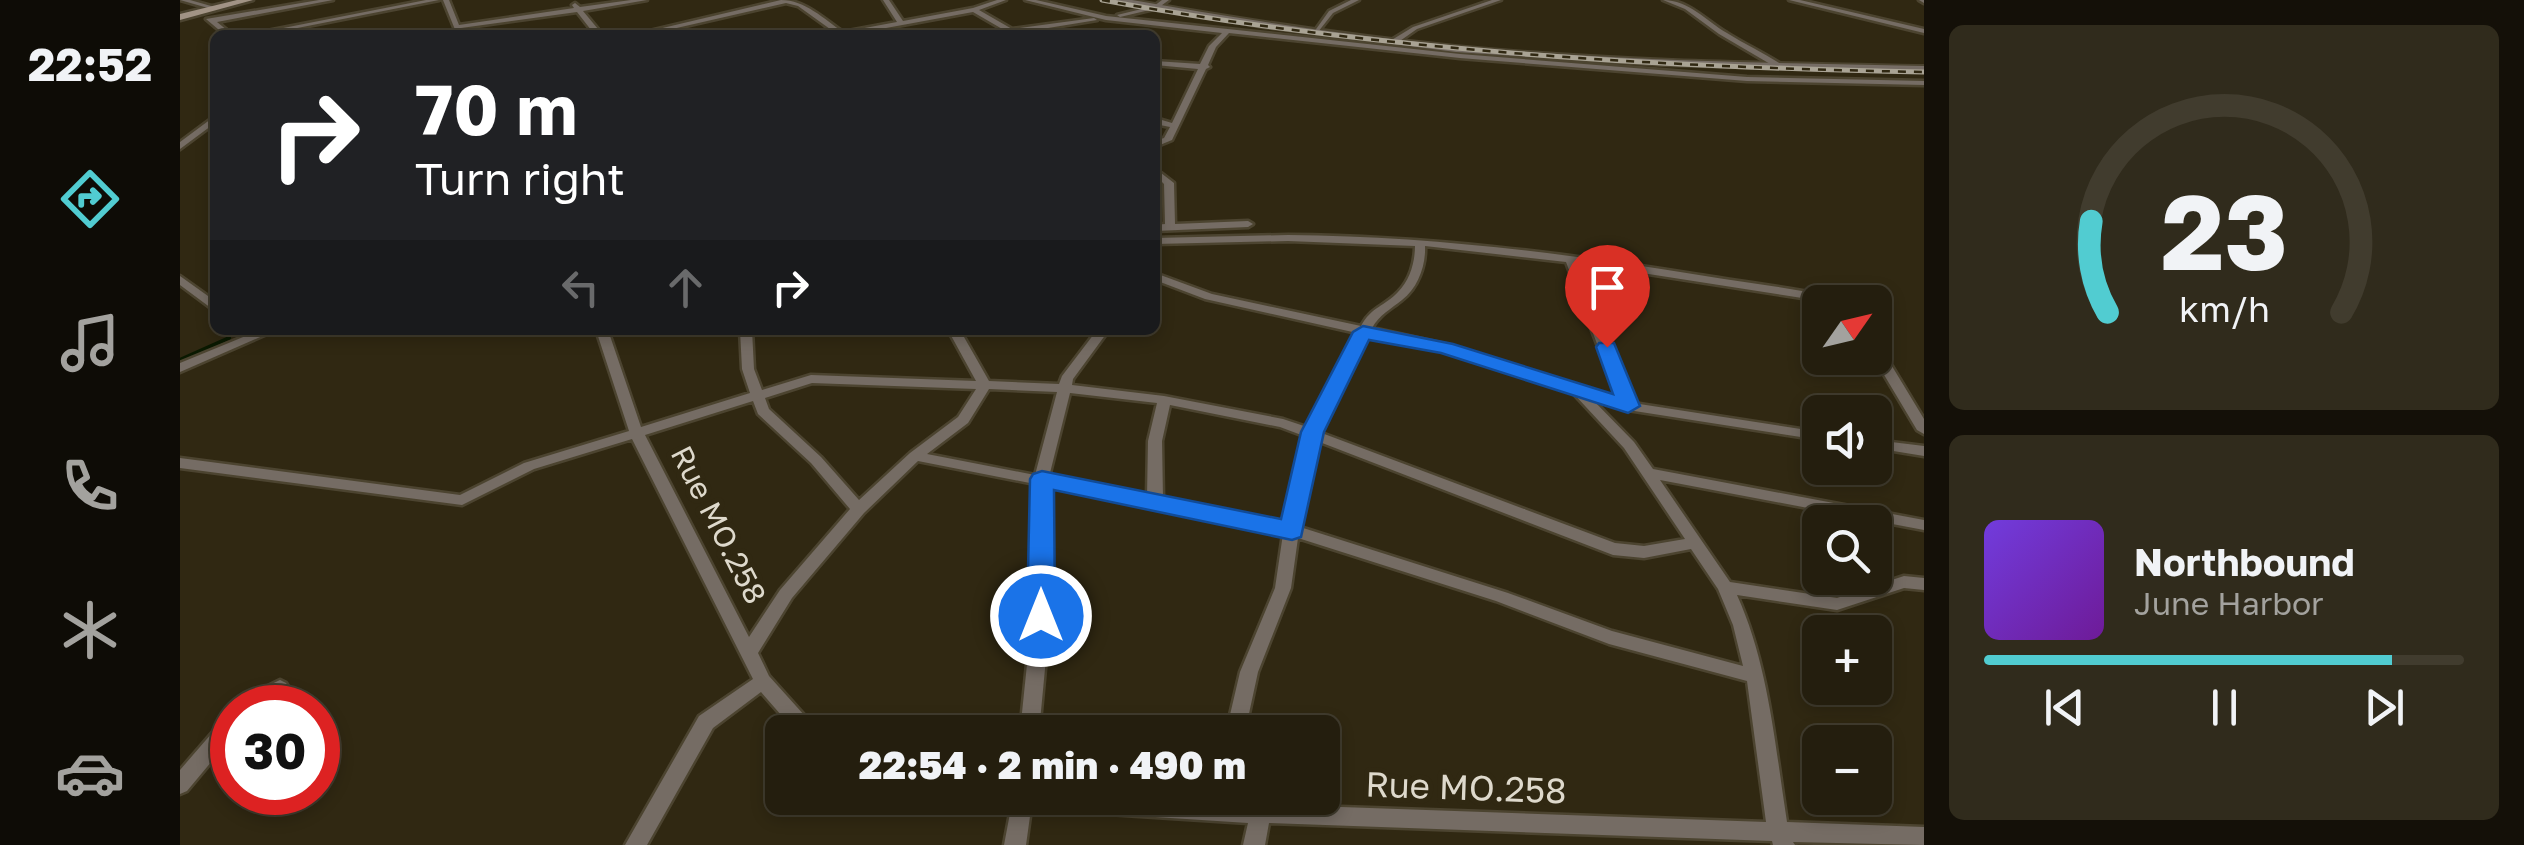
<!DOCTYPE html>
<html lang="en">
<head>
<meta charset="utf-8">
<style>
  body { margin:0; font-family:"Golos Text",sans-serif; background:#302b1c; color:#f1f3f6; height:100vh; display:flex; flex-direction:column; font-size:38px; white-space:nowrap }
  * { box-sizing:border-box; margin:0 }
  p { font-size:32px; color:#a3a29e }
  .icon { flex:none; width:55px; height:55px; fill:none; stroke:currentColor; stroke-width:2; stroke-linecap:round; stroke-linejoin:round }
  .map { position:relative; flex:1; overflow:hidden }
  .sheet { display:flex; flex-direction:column; gap:25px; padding:25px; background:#141008; width:600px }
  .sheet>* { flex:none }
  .hud { position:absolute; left:30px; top:30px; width:950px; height:305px; border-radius:15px; box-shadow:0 5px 15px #0003,0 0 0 2px #413c2e; background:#202124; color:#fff; overflow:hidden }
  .needle { width:65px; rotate:56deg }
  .controls { position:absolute; left:1622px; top:285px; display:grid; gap:20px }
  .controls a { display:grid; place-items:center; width:90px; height:90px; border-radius:15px; background:#241e0e; box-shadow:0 5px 15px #0003,0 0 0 2px #413c2e; font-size:50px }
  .speed { position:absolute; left:30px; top:685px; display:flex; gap:20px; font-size:50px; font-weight:700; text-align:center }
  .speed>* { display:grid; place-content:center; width:130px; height:130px; border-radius:50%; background:#241e0e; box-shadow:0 5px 15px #0003,0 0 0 2px #413c2e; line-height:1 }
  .speed .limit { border:15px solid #d22; background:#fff; color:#111 }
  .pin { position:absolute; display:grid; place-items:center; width:85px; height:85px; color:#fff; margin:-102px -42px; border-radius:50% 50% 50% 0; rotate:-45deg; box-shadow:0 0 10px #0007 }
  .pin .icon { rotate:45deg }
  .me { position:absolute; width:110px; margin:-55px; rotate:0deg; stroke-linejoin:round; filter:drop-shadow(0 0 8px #0008) }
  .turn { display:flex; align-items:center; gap:35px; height:210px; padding:0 40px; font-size:45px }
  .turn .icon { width:130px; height:130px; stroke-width:2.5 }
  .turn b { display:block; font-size:70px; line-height:85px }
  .lanes { display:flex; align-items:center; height:95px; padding:0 40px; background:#0003; justify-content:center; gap:50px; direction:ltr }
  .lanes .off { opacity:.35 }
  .sheet .widget { flex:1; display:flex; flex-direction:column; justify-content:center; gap:15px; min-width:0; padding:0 35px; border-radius:15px; background:#302b1c }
  .sheet .dial { align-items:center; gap:0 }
  .dial svg { height:260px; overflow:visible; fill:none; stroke:#413c2e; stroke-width:7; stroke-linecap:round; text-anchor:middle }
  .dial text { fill:#f1f3f6; stroke:none }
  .song { display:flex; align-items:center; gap:30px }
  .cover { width:120px; height:120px; border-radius:15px; background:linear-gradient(135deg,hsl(260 70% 55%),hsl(280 70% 35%)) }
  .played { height:10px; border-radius:5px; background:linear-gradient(90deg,#51ccd1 85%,#413c2e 85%) }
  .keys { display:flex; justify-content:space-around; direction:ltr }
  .trip { position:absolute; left:585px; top:715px; width:575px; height:100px; border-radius:15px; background:#241e0e; box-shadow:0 5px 15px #0003,0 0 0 2px #413c2e; font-weight:800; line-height:100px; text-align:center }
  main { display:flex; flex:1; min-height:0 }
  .tab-bar { display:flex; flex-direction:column; width:180px; justify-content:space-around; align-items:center; background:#0e0c06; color:#a3a29e }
  .tab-bar .icon { width:70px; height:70px }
  .tab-bar .on { color:#51ccd1 }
  .tab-bar b { font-size:45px; color:#f1f3f6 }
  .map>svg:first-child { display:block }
</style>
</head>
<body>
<main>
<nav class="tab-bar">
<b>22:52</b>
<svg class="icon on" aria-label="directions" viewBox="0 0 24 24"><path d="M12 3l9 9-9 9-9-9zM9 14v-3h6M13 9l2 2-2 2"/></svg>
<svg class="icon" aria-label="music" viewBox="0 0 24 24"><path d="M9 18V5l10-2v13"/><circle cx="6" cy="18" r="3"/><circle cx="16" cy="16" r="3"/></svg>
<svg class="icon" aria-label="phone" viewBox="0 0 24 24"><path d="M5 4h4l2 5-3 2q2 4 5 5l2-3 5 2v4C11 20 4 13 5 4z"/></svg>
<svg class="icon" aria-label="climate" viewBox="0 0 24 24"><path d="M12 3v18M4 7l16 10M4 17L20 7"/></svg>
<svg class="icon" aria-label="car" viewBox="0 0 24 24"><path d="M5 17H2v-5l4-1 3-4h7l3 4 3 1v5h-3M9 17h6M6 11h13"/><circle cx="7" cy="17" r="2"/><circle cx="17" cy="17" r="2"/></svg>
</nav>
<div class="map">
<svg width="1744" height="845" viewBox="0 0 1744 845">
  <rect width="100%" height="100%" fill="#302812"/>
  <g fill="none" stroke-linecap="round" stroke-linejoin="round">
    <path stroke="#0a1900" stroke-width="4" d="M0,360L49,338"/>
    <defs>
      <path id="minor" d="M0,0H10L38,8L35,10Z
        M139,0H153L37,22L53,35H45L26,19Z
        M246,0H259L82,35H67Z
        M263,0H269L279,25L394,8L392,5L395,3L400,7L451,0H467L403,11L423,35H415L397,12L281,28L282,32L279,34L276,32Z
        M601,0C625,0 644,19 663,32L717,22L703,0H709L723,21L793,8L817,0H826L799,10L832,29L914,18L917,20L831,34L802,35L824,30L793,12L668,35H658L655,32L621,35L650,29L618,6L606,3L466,35H453Z
        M845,0H856L926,16L1280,54L1567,77L1744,81V85L1567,81L1280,58L1049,33L1036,47L1028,65L1030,67L1026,69L992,140L975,147V141L984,138L990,127L975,124V118L992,123L1018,69L975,65V61L1020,64L1029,46L1042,33L926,20Z
        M982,0H989L978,8L940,17L937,15L974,6Z
        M1171,0H1179L1153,13L1138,32H1134L1149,11Z
        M1312,0H1321L1237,29L1217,43L1210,41L1233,27Z
        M1483,0C1509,0 1526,21 1547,33C1566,45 1586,54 1604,66L1597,68L1539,34L1505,9Z
        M1609,0H1620L1744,29V33Z
        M1739,0H1744V3Z
        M35,116V123L0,149V142Z
        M981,173L994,183L995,224L1068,221L1073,224L1068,227L975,231V225L985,224L984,184L976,176Z
        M1108,235C1247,236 1383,253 1519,275C1569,283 1620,289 1670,300L1671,302H1648L1398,263L1453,403L1640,432V440L1448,410L1412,399L1454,442L1473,469L1744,520V530L1480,480L1550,582L1657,598L1724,576L1744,578V590L1724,588L1657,610L1557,595C1589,666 1595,746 1607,822L1744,827V845L1613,842L1615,845H1593L1592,841L1089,823L1085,845H1063L1068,823L851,809L846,845H824L831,808L819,805L816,798H959L1029,802L1030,798H1050L1049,803L1586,822L1567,681L1429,644L1316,601L1118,538L1111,588L1078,672L1065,732H1046L1060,672L1095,588L1103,534L869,487L870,616L859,732H840L852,616L855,484L738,461L684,513L612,598L578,653L589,676L634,726L636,732H616L581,692L533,728L467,845H445L519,716L573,679L452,439L354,469L282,505L0,468V458L280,495L344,463L449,431L416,330H428L461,427L570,393L562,369L560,330H572L574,369L582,390L631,375L796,381L768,330H780L809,381L879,384L882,376L917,330H929L893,379L892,385L984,396L1103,419L1127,427L1177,333L1025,299L975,280V273L1032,294L1181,326C1191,307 1205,306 1218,292C1230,280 1235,262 1235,246L1108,241L975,244V238ZM1245,246L1386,262L1438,399L1269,345L1192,328C1199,315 1211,309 1222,300C1238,288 1246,265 1245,246ZM1188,335L1262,351L1393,393L1444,448L1505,539L1464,546L1435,543L1139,432ZM632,383L796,389L778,417L730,453L679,500L641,457L589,409L585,398ZM809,389L877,392L855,475L747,454L788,423ZM890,393L977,403L968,441L967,497L869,477ZM573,401L578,414L631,463L670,509L600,590L569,637L465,435ZM990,405L1100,427L1124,436L1105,523L983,499L982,441ZM1137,441L1433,555L1464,558L1511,549L1538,589L1553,625L1563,666L1432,631L1328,593L1120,527L1125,495Z
        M0,276L35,301V311L0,285Z
        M80,330H96L0,372V363Z
        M1695,344L1701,348L1744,419V434L1737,430L1694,358Z
        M1695,440L1744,446V456L1695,448Z
        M100,680L106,683L109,688C97,707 86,708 65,708C71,696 88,685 100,680Z
        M52,716V737L7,791L0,794V770L45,718Z"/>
      <path id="tertiary" d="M934,0H952C1059,19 1166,35 1275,46C1431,61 1587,63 1744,66V72L1482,65L1276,52L1082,27Z"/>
      <path id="secondary" d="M57,0H73L0,20V14Z"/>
    </defs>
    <use href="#minor" stroke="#4c4430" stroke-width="5"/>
    <use href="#tertiary" stroke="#4c4430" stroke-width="4"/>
    <use href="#secondary" stroke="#4c4430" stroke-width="5"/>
    <use href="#minor" fill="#756c64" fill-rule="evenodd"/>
    <use href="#tertiary" fill="#756c64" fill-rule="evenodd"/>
    <use href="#secondary" fill="#a19385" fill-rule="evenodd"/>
    <defs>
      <path id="rail" d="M922,0C1194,50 1467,67 1744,72"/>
    </defs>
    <use href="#rail" stroke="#a9a394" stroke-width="5"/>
    <use href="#rail" stroke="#302812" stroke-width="2.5" stroke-dasharray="8" stroke-linecap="butt"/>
  </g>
  <path fill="#1a73e8" stroke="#114b97" stroke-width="2.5" d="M1183,326L1273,344L1433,394L1416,347L1419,343H1434L1460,406L1448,413L1261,353L1189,340L1144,432L1121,537L1112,540L874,490L875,616L871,623L861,627L851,623L847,616L850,479L853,474L862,471L1101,519L1121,432L1173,332Z"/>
  <g text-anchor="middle" stroke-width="10" stroke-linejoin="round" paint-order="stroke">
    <g font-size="30" fill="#ded9cc" stroke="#302812">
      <text transform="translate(538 525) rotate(63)" y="10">Rue MO.258</text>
    </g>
    <g font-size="35" fill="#ded9cc" stroke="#302812">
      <text transform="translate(1286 788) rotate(2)" y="12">Rue MO.258</text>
    </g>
  </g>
</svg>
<div class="controls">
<a><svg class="needle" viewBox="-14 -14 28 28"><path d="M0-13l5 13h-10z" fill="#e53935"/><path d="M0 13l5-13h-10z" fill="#a3a29e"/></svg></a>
<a><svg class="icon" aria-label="sound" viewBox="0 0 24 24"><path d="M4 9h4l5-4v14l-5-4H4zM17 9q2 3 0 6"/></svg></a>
<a><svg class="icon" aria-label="search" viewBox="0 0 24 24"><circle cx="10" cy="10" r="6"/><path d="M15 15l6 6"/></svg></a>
<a>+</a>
<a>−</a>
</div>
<div class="speed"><div class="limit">30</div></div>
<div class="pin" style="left:1427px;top:347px;background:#d93025"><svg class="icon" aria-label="arrive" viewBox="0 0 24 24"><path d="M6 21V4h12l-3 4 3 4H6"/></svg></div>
<svg class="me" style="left:861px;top:616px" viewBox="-20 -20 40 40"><circle r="17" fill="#1a73e8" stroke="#fff" stroke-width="3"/><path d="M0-11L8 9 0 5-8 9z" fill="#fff"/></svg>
<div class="trip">22:54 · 2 min · 490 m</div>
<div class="hud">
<div class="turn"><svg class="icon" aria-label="right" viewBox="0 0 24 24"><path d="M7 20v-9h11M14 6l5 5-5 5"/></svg><div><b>70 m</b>Turn right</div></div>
<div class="lanes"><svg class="icon off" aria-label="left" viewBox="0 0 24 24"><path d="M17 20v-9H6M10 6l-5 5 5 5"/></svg><svg class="icon off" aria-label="ahead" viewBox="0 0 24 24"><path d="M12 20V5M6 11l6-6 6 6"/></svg><svg class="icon" aria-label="right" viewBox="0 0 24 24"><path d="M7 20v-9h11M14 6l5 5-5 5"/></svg></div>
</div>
</div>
<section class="sheet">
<div class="widget dial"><svg viewBox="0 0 100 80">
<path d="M14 69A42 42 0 1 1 86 69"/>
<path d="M14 69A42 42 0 0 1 9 41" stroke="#51ccd1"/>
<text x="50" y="56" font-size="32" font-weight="700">23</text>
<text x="50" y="72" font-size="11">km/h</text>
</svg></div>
<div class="widget">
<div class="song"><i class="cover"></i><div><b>Northbound</b><p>June Harbor</p></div></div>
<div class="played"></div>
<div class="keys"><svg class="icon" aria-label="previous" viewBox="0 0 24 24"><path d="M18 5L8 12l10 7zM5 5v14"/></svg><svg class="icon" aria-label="pause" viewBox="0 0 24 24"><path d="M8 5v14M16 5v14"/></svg><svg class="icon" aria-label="next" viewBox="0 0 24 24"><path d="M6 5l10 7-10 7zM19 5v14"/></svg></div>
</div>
</section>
</main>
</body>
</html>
